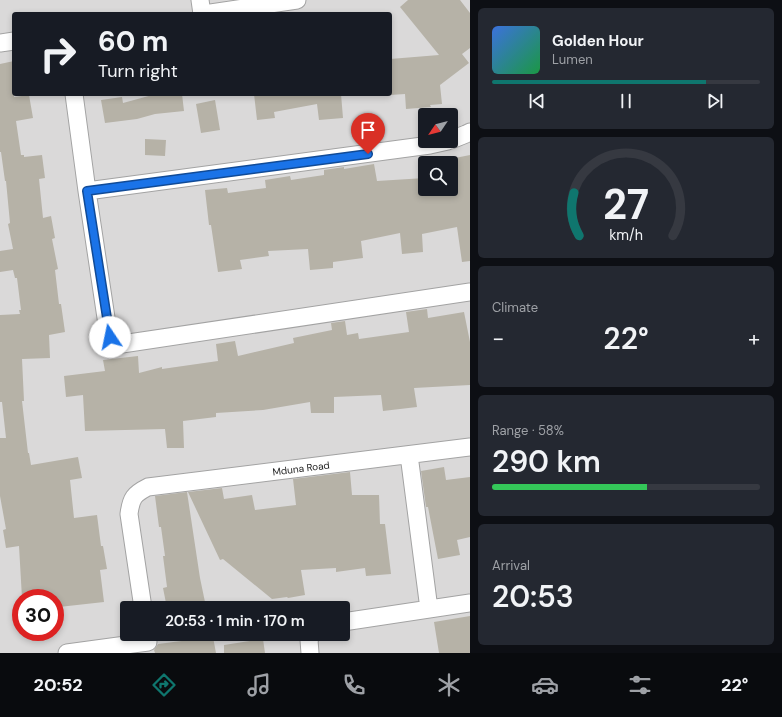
<!DOCTYPE html>
<html lang="en">
<head>
<meta charset="utf-8">
<style>
  body { margin:0; font-family:"DM Sans",sans-serif; background:#242831; color:#f1f3f6; height:100vh; display:flex; flex-direction:column; font-size:15px; white-space:nowrap }
  * { box-sizing:border-box; margin:0 }
  p { font-size:13px; color:#9ea1a6 }
  .icon { flex:none; width:22px; height:22px; fill:none; stroke:currentColor; stroke-width:2; stroke-linecap:round; stroke-linejoin:round }
  .map { position:relative; flex:1; overflow:hidden }
  .panel { display:flex; flex-direction:column; gap:8px; padding:8px; background:#0d0f14; width:312px }
  .panel>* { flex:none }
  .banner { position:absolute; left:12px; top:12px; width:380px; height:84px; border-radius:4px; box-shadow:0 2px 6px #0003; background:#171b24; color:#f1f3f6; overflow:hidden }
  .needle { width:26px; rotate:235deg }
  .tools { position:absolute; left:418px; top:108px; display:grid; gap:8px }
  .tools a { display:grid; place-items:center; width:40px; height:40px; border-radius:4px; background:#171b24; box-shadow:0 2px 6px #0003; font-size:20px }
  .speed { position:absolute; left:12px; top:589px; display:flex; gap:8px; font-size:20px; font-weight:700; text-align:center }
  .speed>* { display:grid; place-content:center; width:52px; height:52px; border-radius:50%; background:#171b24; box-shadow:0 2px 6px #0003; line-height:1 }
  .speed .limit { border:6px solid #d22; background:#fff; color:#111 }
  .pin { position:absolute; display:grid; place-items:center; width:34px; height:34px; color:#fff; margin:-41px -17px; border-radius:50% 50% 50% 0; rotate:-45deg; box-shadow:0 0 4px #0007 }
  .pin .icon { rotate:45deg }
  .me { position:absolute; width:44px; margin:-22px; rotate:349deg; stroke-linejoin:round; filter:drop-shadow(0 0 3px #0008) }
  .turn { display:flex; align-items:center; gap:14px; height:84px; padding:0 20px; font-size:18px }
  .turn .icon { width:52px; height:52px; stroke-width:2.5 }
  .turn b { display:block; font-size:28px; line-height:34px }
  .big { font-size:30px; font-weight:600; line-height:1.1 }
  .panel .card { flex:1; display:flex; flex-direction:column; justify-content:center; gap:6px; min-width:0; padding:0 14px; border-radius:6px; background:#242831 }
  .panel .dial { align-items:center; gap:0 }
  .dial svg { height:104px; overflow:visible; fill:none; stroke:#363941; stroke-width:7; stroke-linecap:round; text-anchor:middle }
  .dial text { fill:#f1f3f6; stroke:none }
  .song { display:flex; align-items:center; gap:12px }
  .cover { width:48px; height:48px; border-radius:6px; background:linear-gradient(135deg,hsl(220 70% 55%),hsl(140 70% 35%)) }
  .played { height:4px; border-radius:2px; background:linear-gradient(90deg,#0f766e 80%,#363941 80%) }
  .keys { display:flex; justify-content:space-around; direction:ltr }
  .heat { display:flex; justify-content:space-between; align-items:center; font-size:22px; direction:ltr }
  .charge { height:6px; border-radius:3px; background:linear-gradient(90deg,#34c759 58%,#363941 0) }
  .trip { position:absolute; left:120px; top:601px; width:230px; height:40px; border-radius:4px; background:#171b24; box-shadow:0 2px 6px #0003; font-weight:600; line-height:40px; text-align:center }
  .tabs { display:flex; height:64px; justify-content:space-around; align-items:center; background:#090b0e; color:#9ea1a6 }
  .tabs .icon { width:28px; height:28px }
  .tabs .current { color:#0f766e }
  .tabs b { font-size:18px; color:#f1f3f6 }
  main { display:flex; flex:1; min-height:0 }
  .map>svg:first-child { display:block }
</style>
</head>
<body>
<main>
<div class="map">
<svg width="470" height="653" viewBox="0 0 470 653">
  <rect width="100%" height="100%" fill="#edede1"/>
  <path fill="#dad9d9" fill-rule="evenodd" d="M0,0H470V653H0ZM14,14H390V94H14ZM425,115H451V141H425ZM425,163H451V189H425ZM21,598H55V632H21ZM127,608H343V634H127Z"/>
  <path fill="#b6b2a7" d="M408,0H460L470,13V48L462,54L469,63L440,85L442,104L430,105L431,107L406,109L405,94L390,95V59L439,55L400,7Z
    M14,61V97L29,95L33,118L16,121L21,155H24V157L42,155L45,178L39,179L43,218L51,216L55,238L52,239L58,269L55,270L59,304H61L65,332L49,335L50,358L22,359L24,401H22L28,453H29L31,465L78,457L82,478L70,480L74,518L97,515L101,546H103L107,569L100,570L104,602L59,607L58,598H22L19,546L6,548L3,530L6,529L0,496V438H6L2,402H0V315L20,314L19,310H21L17,278H15L13,270L0,272V251L13,249L8,224L10,223L6,181H5L1,152H0V64Z
    M156,94H182L184,111L155,114L137,119L105,123L101,100L122,97L123,103Z
    M254,94H341L343,118L319,120L317,104L274,112L275,118L257,120Z
    M215,100L220,130L201,133L196,104Z
    M145,139L166,140L165,156L145,155Z
    M470,155V261L462,262L457,227L422,234L423,252L402,254L400,233L361,241L363,258L333,262V268L310,270L308,249L268,251L269,256L240,260L242,269L218,272L211,225H209L205,190L227,188L228,193L266,188L265,180L290,176L291,180L324,175V170L344,167V169L374,164L377,181L425,178V189H455L450,159Z
    M427,309L428,318L464,312L470,342V385L414,388L417,407L383,411L381,395L334,397V413H311L310,402L263,410L216,413V417L183,421L184,448H167L165,429L85,431L83,395L66,397L64,376L105,371L103,360L138,356L139,373L162,367V369L218,361L216,344L235,341L238,356L294,343L293,338L332,330L331,323L345,321L347,335L358,333L359,339L409,332L406,312Z
    M444,467L446,480L470,477V537L457,540L460,555L438,559L428,507H426L421,471Z
    M350,472L352,495H379L380,524H385L391,574L366,576L365,568L336,572V568L301,570L305,595L288,598L287,597L272,599L223,559L220,560L188,492L222,488L224,499L252,495L255,510L296,505L293,479Z
    M187,492L200,578L205,602L176,608H167L163,588L167,587L163,556H165L161,527H159L155,496Z
    M470,616V653H439L434,622Z
    M213,637L216,653H155L154,650L158,644Z
    M263,639L265,653H224V645Z"/>
  <g fill="none" stroke-linecap="round" stroke-linejoin="round">
    <defs>
      <path id="street" d="M200,0L202,14
        M204,14L297,0
        M0,43L14,41
        M74,94L87,191L108,331C111,339 113,343 122,344L470,292
        M451,140L466,134L470,132
        M87,191L430,145L448,141
        M409,455L429,609
        M143,608L129,514C131,498 134,494 148,487L325,465L470,447
        M343,622L470,603
        M67,653L148,642
        M310,653L309,640L312,634"/>
    </defs>
    <use href="#street" stroke="#a3a3a3" stroke-width="19"/>
    <use href="#street" stroke="#fff" stroke-width="17"/>
  </g>
  <g fill="none" stroke-linecap="round" stroke-linejoin="round">
    <defs>
      <path id="route" d="M110,337L87,191L368,154"/>
    </defs>
    <use href="#route" stroke="#114b97" stroke-width="10"/>
    <use href="#route" stroke="#1a73e8" stroke-width="7"/>
  </g>
  <g text-anchor="middle" stroke-width="3.5" stroke-linejoin="round" paint-order="stroke">
    <g font-size="10" fill="#1c1c1c" stroke="#fff">
      <text transform="translate(301 468) rotate(-7)" y="4">Mduna Road</text>
    </g>
  </g>
</svg>
<div class="tools">
<a><svg class="needle" viewBox="-14 -14 28 28"><path d="M0-13l5 13h-10z" fill="#e53935"/><path d="M0 13l5-13h-10z" fill="#9ea1a6"/></svg></a>
<a><svg class="icon" aria-label="search" viewBox="0 0 24 24"><circle cx="10" cy="10" r="6"/><path d="M15 15l6 6"/></svg></a>
</div>
<div class="speed"><div class="limit">30</div></div>
<div class="pin" style="left:368px;top:154px;background:#d93025"><svg class="icon" aria-label="arrive" viewBox="0 0 24 24"><path d="M6 21V4h12l-3 4 3 4H6"/></svg></div>
<svg class="me" style="left:110px;top:337px" viewBox="-20 -20 40 40"><circle r="19" fill="#fff"/><path d="M0-13L10 11 0 6-10 11z" fill="#1a73e8"/></svg>
<div class="trip">20:53 · 1 min · 170 m</div>
<div class="banner">
<div class="turn"><svg class="icon" aria-label="right" viewBox="0 0 24 24"><path d="M7 20v-9h11M14 6l5 5-5 5"/></svg><div><b>60 m</b>Turn right</div></div>
</div>
</div>
<section class="panel">
<div class="card">
<div class="song"><i class="cover"></i><div><b>Golden Hour</b><p>Lumen</p></div></div>
<div class="played"></div>
<div class="keys"><svg class="icon" aria-label="previous" viewBox="0 0 24 24"><path d="M18 5L8 12l10 7zM5 5v14"/></svg><svg class="icon" aria-label="pause" viewBox="0 0 24 24"><path d="M8 5v14M16 5v14"/></svg><svg class="icon" aria-label="next" viewBox="0 0 24 24"><path d="M6 5l10 7-10 7zM19 5v14"/></svg></div>
</div>
<div class="card dial"><svg viewBox="0 0 100 80">
<path d="M14 69A42 42 0 1 1 86 69"/>
<path d="M14 69A42 42 0 0 1 10 36" stroke="#0f766e"/>
<text x="50" y="56" font-size="32" font-weight="700">27</text>
<text x="50" y="72" font-size="11">km/h</text>
</svg></div>
<div class="card"><p>Climate</p>
<div class="heat"><a>−</a><b class="big">22°</b><a>+</a></div>
</div>
<div class="card"><p>Range · 58%</p><b class="big">290 km</b><div class="charge"></div></div>
<div class="card"><p>Arrival</p><b class="big">20:53</b></div>
</section>
</main>
<nav class="tabs">
<b>20:52</b>
<svg class="icon current" aria-label="directions" viewBox="0 0 24 24"><path d="M12 3l9 9-9 9-9-9zM9 14v-3h6M13 9l2 2-2 2"/></svg>
<svg class="icon" aria-label="music" viewBox="0 0 24 24"><path d="M9 18V5l10-2v13"/><circle cx="6" cy="18" r="3"/><circle cx="16" cy="16" r="3"/></svg>
<svg class="icon" aria-label="phone" viewBox="0 0 24 24"><path d="M5 4h4l2 5-3 2q2 4 5 5l2-3 5 2v4C11 20 4 13 5 4z"/></svg>
<svg class="icon" aria-label="climate" viewBox="0 0 24 24"><path d="M12 3v18M4 7l16 10M4 17L20 7"/></svg>
<svg class="icon" aria-label="car" viewBox="0 0 24 24"><path d="M5 17H2v-5l4-1 3-4h7l3 4 3 1v5h-3M9 17h6M6 11h13"/><circle cx="7" cy="17" r="2"/><circle cx="17" cy="17" r="2"/></svg>
<svg class="icon" aria-label="filters" viewBox="0 0 24 24"><path d="M4 7h16M4 17h16"/><circle cx="9" cy="7" r="2"/><circle cx="15" cy="17" r="2"/></svg>
<b>22°</b>
</nav>
</body>
</html>
